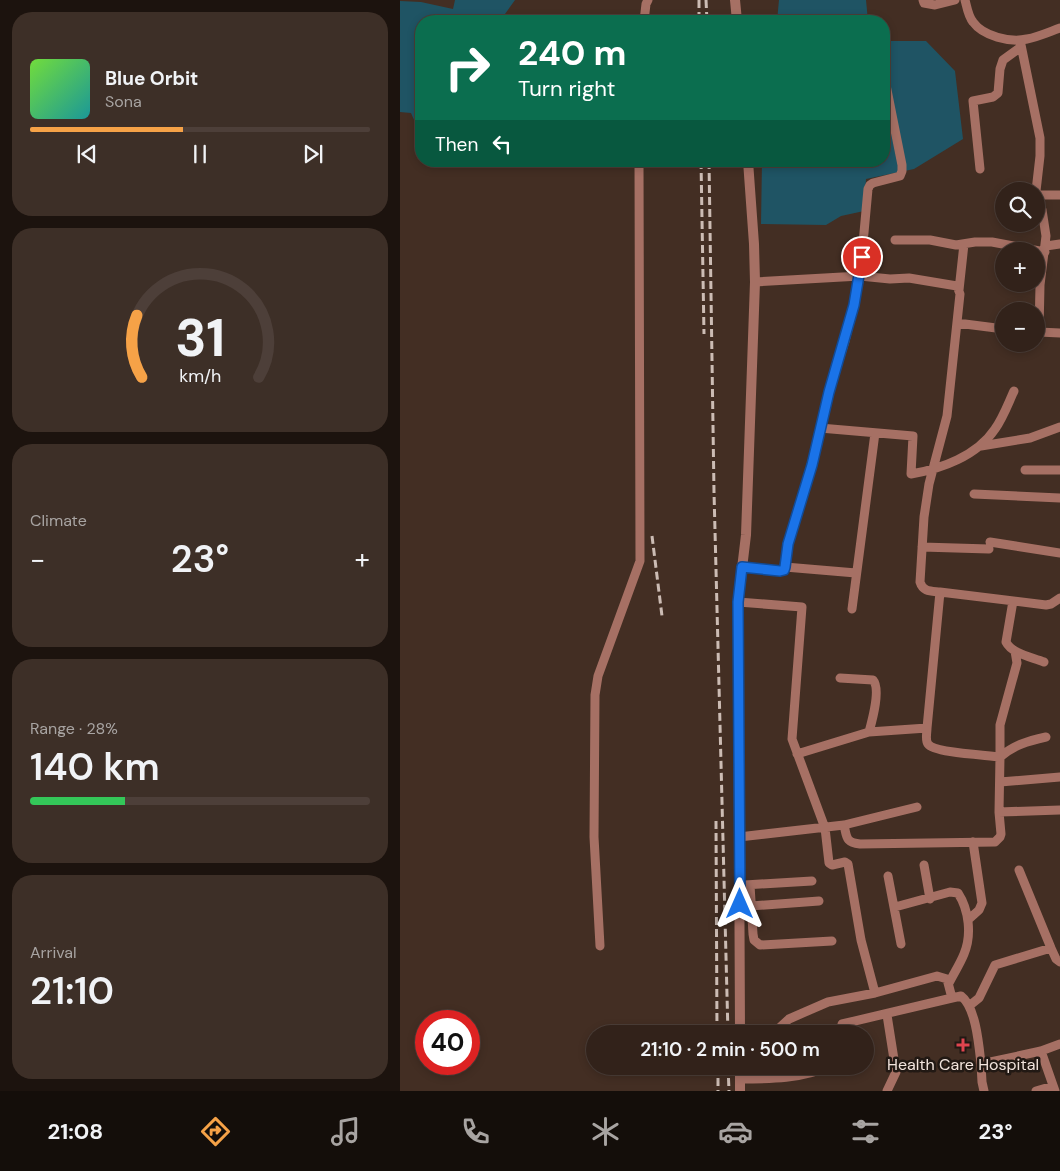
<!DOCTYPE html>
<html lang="en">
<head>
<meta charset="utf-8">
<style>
  body { margin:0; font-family:"DM Sans",sans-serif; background:#3d2f27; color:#f1f3f6; height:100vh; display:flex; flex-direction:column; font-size:19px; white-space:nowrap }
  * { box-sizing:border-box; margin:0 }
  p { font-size:16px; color:#a8a4a2 }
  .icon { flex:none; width:28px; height:28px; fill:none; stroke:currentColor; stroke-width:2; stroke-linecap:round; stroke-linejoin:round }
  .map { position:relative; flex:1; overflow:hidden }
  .drawer { display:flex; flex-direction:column; gap:12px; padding:12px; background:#1c130e; width:400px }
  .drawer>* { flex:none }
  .top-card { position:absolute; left:15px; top:15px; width:475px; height:152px; border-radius:20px; box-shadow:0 2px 8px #0003,0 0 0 1px #4d3f39; background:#0b6e4f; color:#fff; overflow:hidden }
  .tools { position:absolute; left:595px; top:182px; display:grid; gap:10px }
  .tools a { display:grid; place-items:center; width:50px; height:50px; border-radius:50%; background:#32221a; box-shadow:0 2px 8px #0003,0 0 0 1px #4d3f39; font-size:25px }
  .speed { position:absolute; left:15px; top:1010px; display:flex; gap:10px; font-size:25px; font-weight:700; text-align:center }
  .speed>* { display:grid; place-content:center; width:65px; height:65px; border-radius:50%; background:#32221a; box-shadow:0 2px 8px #0003,0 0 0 1px #4d3f39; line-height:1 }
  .speed .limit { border:8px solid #d22; background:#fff; color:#111 }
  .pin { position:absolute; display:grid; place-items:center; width:42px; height:42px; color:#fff; margin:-21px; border:2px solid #fff; border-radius:50%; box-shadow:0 1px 5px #0007 }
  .me { position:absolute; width:55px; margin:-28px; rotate:0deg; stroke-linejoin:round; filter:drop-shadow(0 0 4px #0008) }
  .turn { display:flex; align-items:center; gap:18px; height:105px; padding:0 20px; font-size:22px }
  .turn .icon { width:65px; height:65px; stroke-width:2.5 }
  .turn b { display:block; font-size:35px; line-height:42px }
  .then { display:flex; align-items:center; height:48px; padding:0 20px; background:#0003; gap:10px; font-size:19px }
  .big { font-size:38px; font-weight:600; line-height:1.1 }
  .drawer .card { flex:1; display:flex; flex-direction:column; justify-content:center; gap:8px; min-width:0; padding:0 18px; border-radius:20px; background:#3d2f27 }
  .drawer .dial { align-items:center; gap:0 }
  .dial svg { height:130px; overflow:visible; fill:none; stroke:#4d3f39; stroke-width:7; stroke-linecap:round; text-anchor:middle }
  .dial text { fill:#f1f3f6; stroke:none }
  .song { display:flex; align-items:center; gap:15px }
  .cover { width:60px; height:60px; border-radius:8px; background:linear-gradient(135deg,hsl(100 70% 55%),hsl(180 70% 35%)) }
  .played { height:5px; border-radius:2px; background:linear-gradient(90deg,#f6a247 45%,#4d3f39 45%) }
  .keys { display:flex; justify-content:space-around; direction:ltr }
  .heat { display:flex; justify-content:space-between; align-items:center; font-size:28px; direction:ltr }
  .charge { height:8px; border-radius:4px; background:linear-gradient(90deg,#34c759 28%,#4d3f39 0) }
  .trip { position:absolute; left:186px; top:1025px; width:288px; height:50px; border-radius:25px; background:#32221a; box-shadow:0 2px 8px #0003,0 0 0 1px #4d3f39; font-weight:600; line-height:50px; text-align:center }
  .tabs { display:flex; height:80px; justify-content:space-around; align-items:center; background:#140e0a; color:#a8a4a2 }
  .tabs .icon { width:35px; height:35px }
  .tabs .current { color:#f6a247 }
  .tabs b { font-size:22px; color:#f1f3f6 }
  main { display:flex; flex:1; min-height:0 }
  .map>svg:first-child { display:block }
</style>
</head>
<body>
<main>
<section class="drawer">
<div class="card">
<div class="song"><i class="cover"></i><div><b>Blue Orbit</b><p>Sona</p></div></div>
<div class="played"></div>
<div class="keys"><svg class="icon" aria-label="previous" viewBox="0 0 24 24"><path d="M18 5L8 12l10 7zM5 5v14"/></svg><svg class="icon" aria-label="pause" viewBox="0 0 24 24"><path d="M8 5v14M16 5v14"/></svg><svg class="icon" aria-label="next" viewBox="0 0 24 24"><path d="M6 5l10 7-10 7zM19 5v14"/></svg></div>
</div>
<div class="card dial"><svg viewBox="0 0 100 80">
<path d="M14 69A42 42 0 1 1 86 69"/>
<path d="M14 69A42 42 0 0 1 11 31" stroke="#f6a247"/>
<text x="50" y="56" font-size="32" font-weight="700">31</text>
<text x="50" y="72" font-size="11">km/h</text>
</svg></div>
<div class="card"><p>Climate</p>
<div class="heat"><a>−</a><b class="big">23°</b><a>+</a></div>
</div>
<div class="card"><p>Range · 28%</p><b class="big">140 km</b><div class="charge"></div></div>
<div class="card"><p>Arrival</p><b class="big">21:10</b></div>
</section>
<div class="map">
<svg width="660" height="1091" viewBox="0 0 660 1091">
  <rect width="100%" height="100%" fill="#432e23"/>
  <path fill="#1f5464" d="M55,0H115L100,21H21V136L11,113L0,112V1L21,2L53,9Z
    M379,0H466L468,21H377Z
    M484,41H526L555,71L563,139L514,169L466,179L464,211L441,216L426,225L361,224L362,161H484Z"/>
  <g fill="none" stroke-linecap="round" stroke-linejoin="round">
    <path stroke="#a67064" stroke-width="9" d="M523,0L524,3L535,5L555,0
      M565,0C567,7 568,16 573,22C583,36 610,43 627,39C638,37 649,32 660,28
      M244,21L246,4L248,0
      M620,40L640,138V156L636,191
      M580,169L573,101L593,97L598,93L600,69L603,60L621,47
      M636,195L642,210L646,236L640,285L639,332L660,333
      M636,195H660
      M495,240H530L556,245L575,242H592L645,252
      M646,246L660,244
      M355,282L460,276L490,279L509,278L557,286L560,294L547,416L529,484L524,517L520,582C523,592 531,591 540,592L646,605L651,604L660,598
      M559,290L564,244
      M557,323L604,329
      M420,428L513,436L511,474C541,469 577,456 595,429C603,418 608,404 614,391
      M581,446L630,438L660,427
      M625,470H660
      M574,494L660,498
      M590,542L660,553
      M522,547L589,549
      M342,567L380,571L383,570L385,567L388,544L412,465L429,392L445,341L454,305L460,276L468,189L470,185L473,183L500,176L502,171V165L485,80
      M385,567L456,573
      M540,592L527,728C527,733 525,740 528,744C534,753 587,755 600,757V725L617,663L615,651
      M613,601L606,642C612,654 632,657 644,662
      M338,602L402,607L392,739L425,828L429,863L432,865L445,862L448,864L461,940L475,993
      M452,609L475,433
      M440,678L473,680C481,689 472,721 469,732
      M397,754L469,732L527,728
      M600,782L660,777
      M599,812L660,810
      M444,825C447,837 445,842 460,844L595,842L600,837L601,834L599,812L600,757C614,745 628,741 646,737
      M339,837L444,825L517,807
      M524,865L530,899
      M619,870L651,948L656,959L660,962
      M488,876L501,944
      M345,885L412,881
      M350,885L353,934L354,940L360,945L432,941
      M351,906L419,901
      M495,907L550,892L558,893C569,910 572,935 564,954C560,964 554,973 549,983
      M569,919L579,910L582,903L573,842
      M200,946L194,837L195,695L198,676L240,561L239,161
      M569,1006L579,998L595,965L651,948
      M442,1024L552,998
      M367,1034L377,1030L389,1019L428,1002L475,993L537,976L547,979L552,998L561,996C576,1007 579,1046 581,1064
      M641,1051L655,1091
      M340,1079C371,1079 402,1079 430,1066
      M487,1091L496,1072L487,1015
      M584,1091L582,1082L581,1064L641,1051L660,1044
      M636,1091L653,1086"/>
    <path stroke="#a67064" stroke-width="10" d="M335,0L337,21
      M340,1034L338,602L346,535L355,282L354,244L348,161
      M340,1066V1091"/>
    <path stroke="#ccbcb4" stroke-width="3" stroke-dasharray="8 4" stroke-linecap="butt" d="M299,0V21
      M306,0L307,21
      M301,161L304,334
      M309,161L314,492L328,1034
      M252,536L262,616
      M316,821L317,1034
      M318,1066V1091
      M328,1066L329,1091"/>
  </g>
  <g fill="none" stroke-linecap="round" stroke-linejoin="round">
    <defs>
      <path id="route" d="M340,904L338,602L342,567L380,571L384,570L385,567L388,544L412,465L429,392L454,305L462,257"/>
    </defs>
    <use href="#route" stroke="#114b97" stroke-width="12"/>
    <use href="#route" stroke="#1a73e8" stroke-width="9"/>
  </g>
  <path fill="#e0444e" stroke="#221914" stroke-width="2" d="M560.5 1037.5h5v5h5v5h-5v5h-5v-5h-5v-5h5z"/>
  <g text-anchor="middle" stroke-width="5" stroke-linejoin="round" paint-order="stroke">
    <g font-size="16" fill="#f2e4dd" stroke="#221914">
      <text x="563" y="1070">Health Care Hospital</text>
    </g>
  </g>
</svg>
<div class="tools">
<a><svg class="icon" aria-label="search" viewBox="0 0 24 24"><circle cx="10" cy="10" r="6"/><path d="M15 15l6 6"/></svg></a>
<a>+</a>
<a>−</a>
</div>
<div class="speed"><div class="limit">40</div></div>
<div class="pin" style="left:462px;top:257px;background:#d93025"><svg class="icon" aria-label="arrive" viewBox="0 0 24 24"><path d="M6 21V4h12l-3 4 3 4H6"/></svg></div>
<svg class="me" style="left:340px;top:904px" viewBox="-20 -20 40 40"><path d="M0-17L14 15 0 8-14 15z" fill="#1a73e8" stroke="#fff" stroke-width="4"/></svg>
<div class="trip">21:10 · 2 min · 500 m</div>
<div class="top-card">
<div class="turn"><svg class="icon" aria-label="right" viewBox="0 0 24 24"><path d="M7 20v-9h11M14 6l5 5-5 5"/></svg><div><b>240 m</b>Turn right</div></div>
<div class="then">Then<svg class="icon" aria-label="left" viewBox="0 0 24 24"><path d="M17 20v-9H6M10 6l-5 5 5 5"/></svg></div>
</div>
</div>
</main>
<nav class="tabs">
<b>21:08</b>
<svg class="icon current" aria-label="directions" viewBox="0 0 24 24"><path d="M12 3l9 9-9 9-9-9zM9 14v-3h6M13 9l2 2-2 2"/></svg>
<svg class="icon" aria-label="music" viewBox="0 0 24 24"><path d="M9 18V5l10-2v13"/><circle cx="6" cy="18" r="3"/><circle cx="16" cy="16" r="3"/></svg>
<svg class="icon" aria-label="phone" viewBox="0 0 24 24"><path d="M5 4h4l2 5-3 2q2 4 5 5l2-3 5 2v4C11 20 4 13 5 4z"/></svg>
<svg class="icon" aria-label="climate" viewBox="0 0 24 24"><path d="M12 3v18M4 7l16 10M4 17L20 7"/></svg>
<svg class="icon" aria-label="car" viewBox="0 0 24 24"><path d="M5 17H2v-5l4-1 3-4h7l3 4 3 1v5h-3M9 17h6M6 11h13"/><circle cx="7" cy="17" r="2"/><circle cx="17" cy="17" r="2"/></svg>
<svg class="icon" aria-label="filters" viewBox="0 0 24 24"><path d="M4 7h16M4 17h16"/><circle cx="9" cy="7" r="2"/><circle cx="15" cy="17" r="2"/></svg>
<b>23°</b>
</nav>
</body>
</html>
